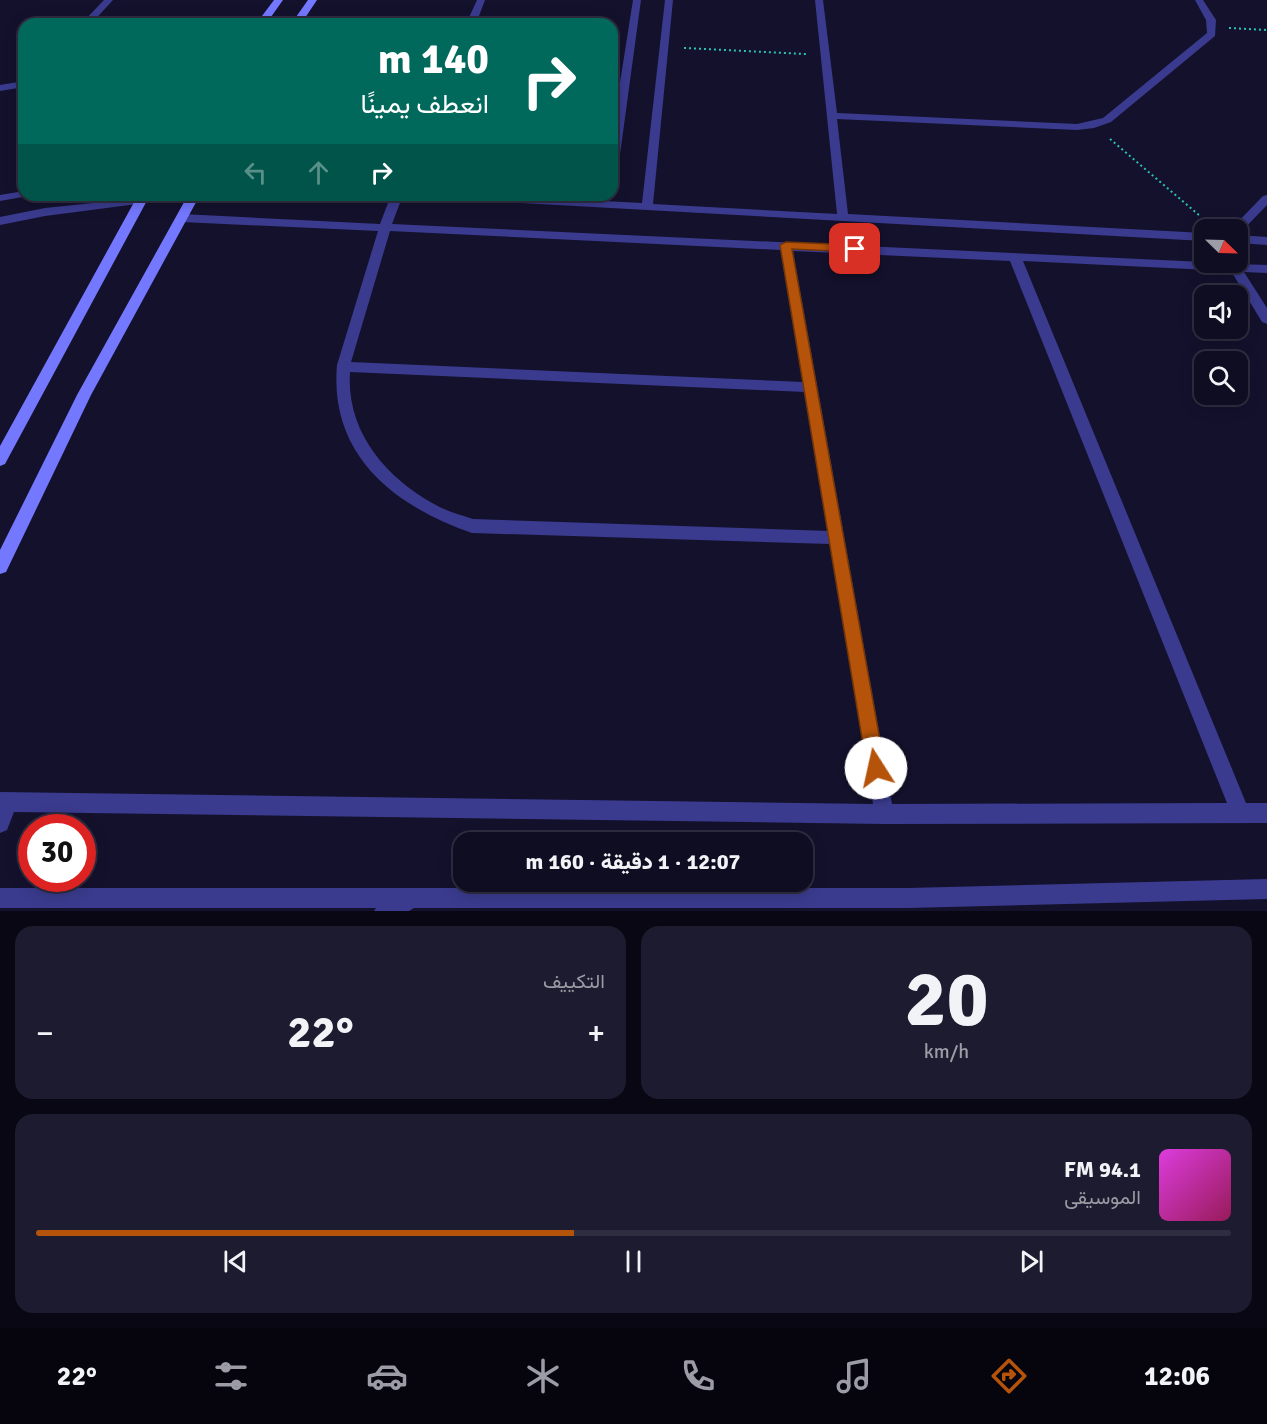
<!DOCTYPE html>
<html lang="ar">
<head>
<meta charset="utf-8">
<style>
  body { margin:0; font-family:Signika,Vazirmatn,sans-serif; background:#1d1b2f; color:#f1f3f6; direction:rtl; height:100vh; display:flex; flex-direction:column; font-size:22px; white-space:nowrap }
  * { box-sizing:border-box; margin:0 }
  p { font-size:20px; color:#9b9ca5 }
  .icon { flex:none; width:33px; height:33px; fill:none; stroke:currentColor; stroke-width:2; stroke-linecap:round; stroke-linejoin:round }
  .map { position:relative; height:911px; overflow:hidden; direction:ltr }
  .drawer { display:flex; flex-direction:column; gap:15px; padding:15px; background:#080713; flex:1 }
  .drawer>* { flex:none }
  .hud { position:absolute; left:18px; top:18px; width:600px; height:183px; border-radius:18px; box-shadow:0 3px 15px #0003,0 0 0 2px #2f2d40; direction:rtl; background:#00695c; color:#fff; overflow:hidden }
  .needle { width:39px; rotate:113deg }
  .fabs { position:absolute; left:1194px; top:219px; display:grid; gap:12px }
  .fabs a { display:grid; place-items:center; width:54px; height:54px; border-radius:12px; background:#0f0d22; box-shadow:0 3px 15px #0003,0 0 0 2px #2f2d40; font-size:30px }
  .speed { position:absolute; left:18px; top:814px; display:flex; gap:12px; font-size:30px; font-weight:700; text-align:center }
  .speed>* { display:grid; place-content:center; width:78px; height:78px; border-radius:50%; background:#0f0d22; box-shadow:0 3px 15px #0003,0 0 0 2px #2f2d40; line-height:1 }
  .speed .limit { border:9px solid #d22; background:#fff; color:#111 }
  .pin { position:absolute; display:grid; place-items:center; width:51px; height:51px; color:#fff; margin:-26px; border-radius:12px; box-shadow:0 3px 9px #0006 }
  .me { position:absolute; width:66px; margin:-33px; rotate:350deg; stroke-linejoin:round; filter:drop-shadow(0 0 4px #0008) }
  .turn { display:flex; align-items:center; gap:21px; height:126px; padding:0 30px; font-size:27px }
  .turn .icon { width:78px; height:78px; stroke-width:2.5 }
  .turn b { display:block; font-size:42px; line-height:51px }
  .lanes { display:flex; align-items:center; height:57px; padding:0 30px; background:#0003; justify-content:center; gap:30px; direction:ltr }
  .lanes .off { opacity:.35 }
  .big { font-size:45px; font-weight:800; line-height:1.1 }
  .drawer .widget { flex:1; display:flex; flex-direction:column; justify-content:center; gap:9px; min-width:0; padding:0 21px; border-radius:18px; background:#1d1b2f }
  .drawer .dial { align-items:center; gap:0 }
  .dial b { font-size:78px; line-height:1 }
  .song { display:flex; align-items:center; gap:18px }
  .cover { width:72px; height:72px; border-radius:9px; background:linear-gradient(135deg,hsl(300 70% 55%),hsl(330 70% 35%)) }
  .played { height:6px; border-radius:3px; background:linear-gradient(90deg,#b45309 45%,#2f2d40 45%) }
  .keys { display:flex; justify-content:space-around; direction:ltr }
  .heat { display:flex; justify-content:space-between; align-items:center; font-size:33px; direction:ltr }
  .drawer .tiles { flex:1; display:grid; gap:15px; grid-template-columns:1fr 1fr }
  .widget:last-child { grid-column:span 2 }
  .trip { position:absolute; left:453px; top:832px; width:360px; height:60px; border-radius:18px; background:#0f0d22; box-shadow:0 3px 15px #0003,0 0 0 2px #2f2d40; font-weight:800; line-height:60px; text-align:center; direction:rtl }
  .menu { display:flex; height:96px; justify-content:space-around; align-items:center; background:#06050e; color:#9b9ca5 }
  .menu .icon { width:42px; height:42px }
  .menu .active { color:#b45309 }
  .menu b { font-size:27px; color:#f1f3f6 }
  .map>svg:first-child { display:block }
</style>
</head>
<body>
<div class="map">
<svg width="1267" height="911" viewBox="0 0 1267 911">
  <rect width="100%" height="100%" fill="#14112d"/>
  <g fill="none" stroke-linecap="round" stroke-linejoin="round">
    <path stroke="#2cc3b3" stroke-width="2" stroke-dasharray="2 3" stroke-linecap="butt" d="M1229,28L1267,30
      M684,48L806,54
      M1110,139L1200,216"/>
    <path fill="#3a3b8e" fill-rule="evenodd" d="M104,0H113L91,24H81Z
      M477,0H485L476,24H466Z
      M633,0H641L618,169L612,172V133Z
      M665,0H673L653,204L837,214L815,0H823L837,113L1077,124L1103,118L1207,33L1206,20L1195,0H1203L1216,20L1215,36L1111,122L1094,128L1077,130L837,119L848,214L1204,233V241L413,197L411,195H482L642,203Z
      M24,81V87L0,91V85Z
      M24,191V195L28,196L0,201V195Z
      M391,195H403L392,224L1204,262L1238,261L1239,264L1267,265V273L1244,272L1267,308V324L1262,322L1231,271L1023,261L1246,803H1267V823L884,824L14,812L7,830L0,833V792L873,804L831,544L472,533C394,506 329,455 337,365L378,231L182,222L176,218L182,214L380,224ZM390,231L781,250L803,382L351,362ZM793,251L1010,261L1227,803L892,804ZM350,372L805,392L829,531L473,519C460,515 446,511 434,504C385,477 346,431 350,372Z
      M1267,195V205L1240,233H1238V230H1230L1263,196Z
      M141,198L147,201L145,203L45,216L0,225V217L45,208Z
      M1238,235L1267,237V245L1238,243Z
      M1267,879V899L908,908H414L409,911H374L376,908H0V888H908Z"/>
    <path fill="#7478ff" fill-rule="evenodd" d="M274,0H283L266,24H256Z
      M308,0H317L301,24H291Z
      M138,195H150L5,464L0,466V446Z
      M188,195H200L91,395L6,572L0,574V550L77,395Z"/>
  </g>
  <path fill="#b45309" stroke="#753606" stroke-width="1.5" d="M786,242L855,245L860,249L855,252L792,249L885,768L882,774L876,777L870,774L867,768L780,245Z"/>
</svg>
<div class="fabs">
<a><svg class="needle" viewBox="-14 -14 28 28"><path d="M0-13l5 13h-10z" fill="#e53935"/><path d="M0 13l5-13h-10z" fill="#9b9ca5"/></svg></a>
<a><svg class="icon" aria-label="sound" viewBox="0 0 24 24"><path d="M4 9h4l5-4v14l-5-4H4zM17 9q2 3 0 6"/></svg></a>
<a><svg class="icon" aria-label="search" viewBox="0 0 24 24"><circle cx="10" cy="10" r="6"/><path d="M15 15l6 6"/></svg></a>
</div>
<div class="speed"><div class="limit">30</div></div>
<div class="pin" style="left:855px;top:249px;background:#d93025"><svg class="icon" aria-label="arrive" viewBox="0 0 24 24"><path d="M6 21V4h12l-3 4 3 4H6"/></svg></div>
<svg class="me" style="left:876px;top:768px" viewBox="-20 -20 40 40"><circle r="19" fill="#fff"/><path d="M0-13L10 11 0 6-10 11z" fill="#b45309"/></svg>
<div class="trip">12:07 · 1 دقيقة · 160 m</div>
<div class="hud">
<div class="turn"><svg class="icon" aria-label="right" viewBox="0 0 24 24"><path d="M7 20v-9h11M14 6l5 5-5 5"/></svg><div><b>140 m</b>انعطف يمينًا</div></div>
<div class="lanes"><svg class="icon off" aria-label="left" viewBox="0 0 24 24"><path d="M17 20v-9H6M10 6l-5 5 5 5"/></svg><svg class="icon off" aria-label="ahead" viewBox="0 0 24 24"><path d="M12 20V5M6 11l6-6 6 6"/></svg><svg class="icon" aria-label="right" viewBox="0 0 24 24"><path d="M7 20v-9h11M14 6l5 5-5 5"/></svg></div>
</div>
</div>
<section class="drawer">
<div class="tiles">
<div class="widget dial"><b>20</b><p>km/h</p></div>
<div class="widget"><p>التكييف</p>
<div class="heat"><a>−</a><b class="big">22°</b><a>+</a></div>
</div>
<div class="widget">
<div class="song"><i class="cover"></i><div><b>94.1 FM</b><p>الموسيقى</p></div></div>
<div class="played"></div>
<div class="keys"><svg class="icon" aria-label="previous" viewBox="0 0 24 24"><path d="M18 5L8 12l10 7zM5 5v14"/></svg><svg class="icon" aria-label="pause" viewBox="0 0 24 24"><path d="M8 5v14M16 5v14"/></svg><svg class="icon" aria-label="next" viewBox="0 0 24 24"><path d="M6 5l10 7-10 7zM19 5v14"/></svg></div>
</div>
</div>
</section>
<nav class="menu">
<b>12:06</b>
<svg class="icon active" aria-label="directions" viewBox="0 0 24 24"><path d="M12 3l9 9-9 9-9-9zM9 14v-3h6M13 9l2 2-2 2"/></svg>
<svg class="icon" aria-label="music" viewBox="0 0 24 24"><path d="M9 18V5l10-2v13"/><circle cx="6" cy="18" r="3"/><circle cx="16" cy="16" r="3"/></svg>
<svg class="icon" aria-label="phone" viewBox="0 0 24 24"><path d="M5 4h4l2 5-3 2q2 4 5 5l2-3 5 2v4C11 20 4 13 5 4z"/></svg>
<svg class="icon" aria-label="climate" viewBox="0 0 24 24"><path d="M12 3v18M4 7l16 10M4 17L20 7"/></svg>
<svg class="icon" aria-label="car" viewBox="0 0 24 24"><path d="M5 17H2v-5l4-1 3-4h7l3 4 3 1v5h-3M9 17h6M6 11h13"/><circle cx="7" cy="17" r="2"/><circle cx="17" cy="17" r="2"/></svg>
<svg class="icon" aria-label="filters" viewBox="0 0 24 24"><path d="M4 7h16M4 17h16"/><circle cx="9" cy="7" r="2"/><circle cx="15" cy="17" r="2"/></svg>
<b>22°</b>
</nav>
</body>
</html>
